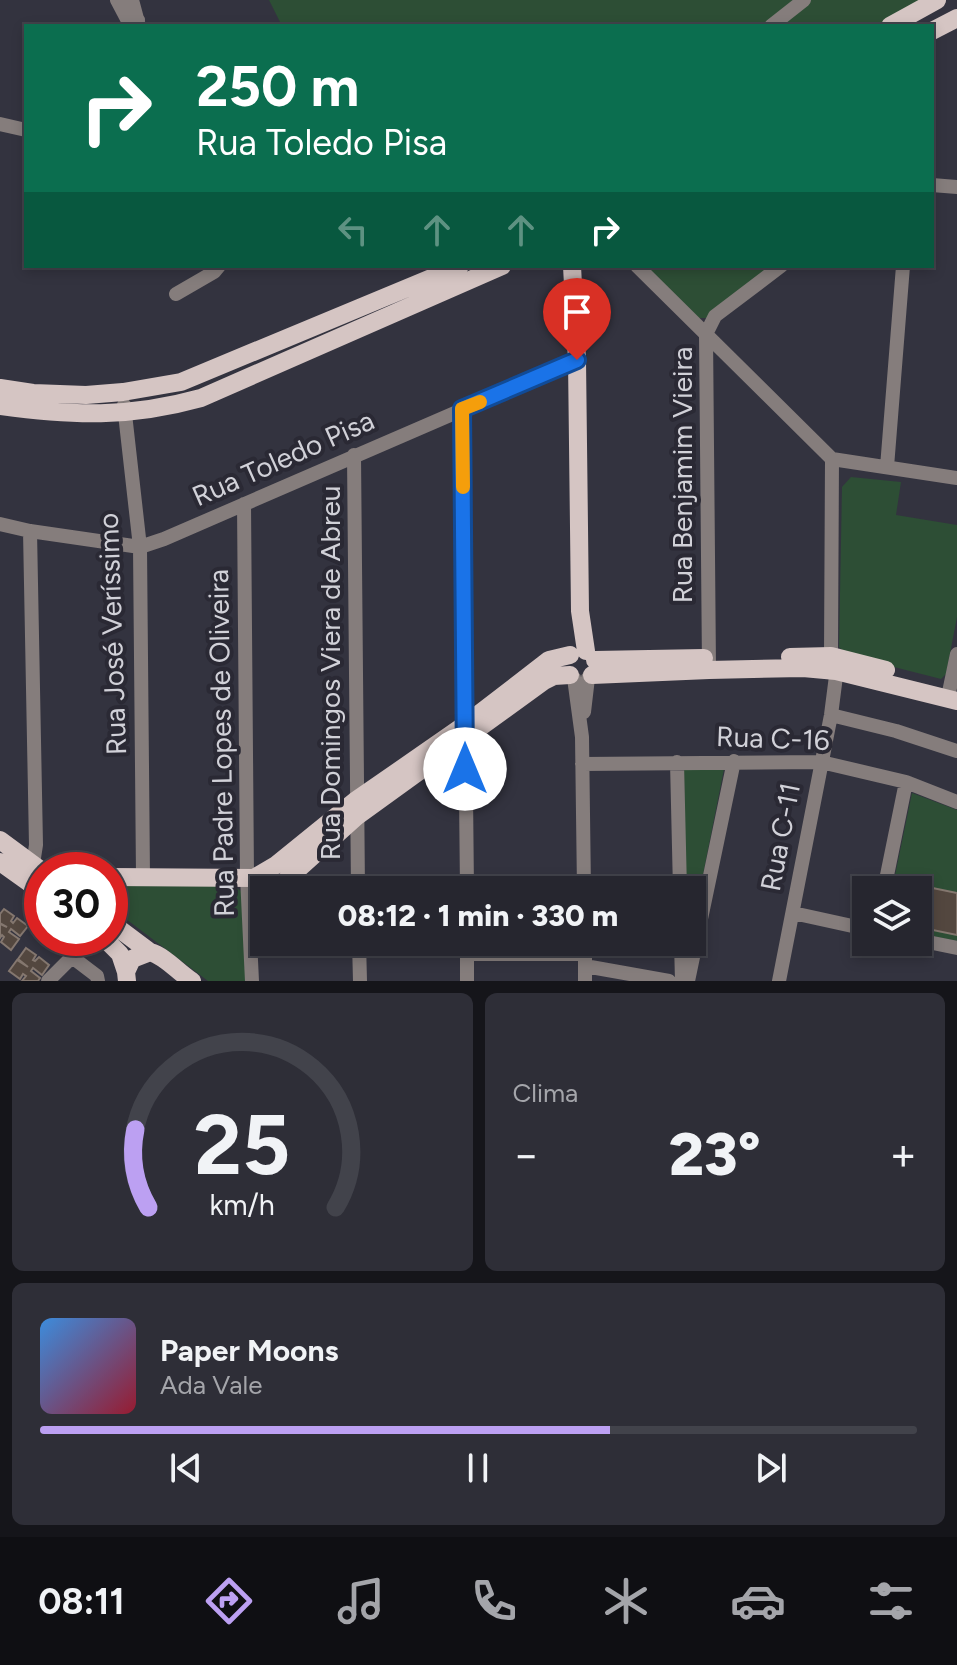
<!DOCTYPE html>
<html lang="pt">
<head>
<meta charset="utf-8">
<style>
  body { margin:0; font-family:Figtree,sans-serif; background:#2e2e37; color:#f1f3f6; height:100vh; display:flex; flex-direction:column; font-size:30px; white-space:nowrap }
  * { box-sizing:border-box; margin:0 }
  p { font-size:26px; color:#a4a5aa }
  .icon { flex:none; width:44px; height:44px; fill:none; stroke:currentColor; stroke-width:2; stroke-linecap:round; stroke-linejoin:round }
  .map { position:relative; height:981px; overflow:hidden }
  .panel { display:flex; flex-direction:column; gap:12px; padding:12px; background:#15151a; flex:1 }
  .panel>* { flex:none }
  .banner { position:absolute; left:24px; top:24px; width:910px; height:244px; border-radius:0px; box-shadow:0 4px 12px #0003,0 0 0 2px #42434b; background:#0b6e4f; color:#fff; overflow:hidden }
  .controls { position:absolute; left:852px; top:876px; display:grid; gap:16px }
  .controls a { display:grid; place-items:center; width:80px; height:80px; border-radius:0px; background:#26262f; box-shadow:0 4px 12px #0003,0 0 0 2px #42434b; font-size:40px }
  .speed { position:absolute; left:24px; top:852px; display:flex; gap:16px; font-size:40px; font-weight:700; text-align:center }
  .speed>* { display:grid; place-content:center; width:104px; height:104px; border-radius:50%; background:#26262f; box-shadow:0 4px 12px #0003,0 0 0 2px #42434b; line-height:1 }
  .speed .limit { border:12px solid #d22; background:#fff; color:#111 }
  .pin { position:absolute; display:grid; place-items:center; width:68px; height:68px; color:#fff; margin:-82px -34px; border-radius:50% 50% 50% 0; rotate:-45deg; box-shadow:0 0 8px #0007 }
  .pin .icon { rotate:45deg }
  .me { position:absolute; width:88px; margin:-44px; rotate:0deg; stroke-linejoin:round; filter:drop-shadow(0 0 6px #0008) }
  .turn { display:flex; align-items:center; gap:28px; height:168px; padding:0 40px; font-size:36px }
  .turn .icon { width:104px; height:104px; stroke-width:2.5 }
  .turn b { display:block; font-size:56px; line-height:68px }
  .lanes { display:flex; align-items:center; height:76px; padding:0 40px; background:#0003; justify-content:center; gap:40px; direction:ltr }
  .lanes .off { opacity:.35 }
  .big { font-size:60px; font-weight:800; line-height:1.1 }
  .panel .widget { flex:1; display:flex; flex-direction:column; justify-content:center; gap:12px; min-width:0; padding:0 28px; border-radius:12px; background:#2e2e37 }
  .panel .dial { align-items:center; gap:0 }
  .dial svg { height:208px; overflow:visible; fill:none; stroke:#42434b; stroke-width:7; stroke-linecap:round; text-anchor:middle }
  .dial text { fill:#f1f3f6; stroke:none }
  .song { display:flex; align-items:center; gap:24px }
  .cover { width:96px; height:96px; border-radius:12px; background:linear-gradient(135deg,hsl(210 70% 55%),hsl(350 70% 35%)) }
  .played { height:8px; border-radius:4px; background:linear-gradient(90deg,#bca0f2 65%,#42434b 65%) }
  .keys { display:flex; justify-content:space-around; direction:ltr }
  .heat { display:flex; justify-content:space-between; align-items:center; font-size:44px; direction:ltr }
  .panel .tiles { flex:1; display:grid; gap:12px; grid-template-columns:1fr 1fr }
  .widget:last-child { grid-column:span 2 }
  .trip { position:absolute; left:250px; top:876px; width:456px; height:80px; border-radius:0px; background:#26262f; box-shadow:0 4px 12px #0003,0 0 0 2px #42434b; font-weight:800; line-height:80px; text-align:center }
  .menu { display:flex; height:128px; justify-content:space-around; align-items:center; background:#0f0f13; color:#a4a5aa }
  .menu .icon { width:56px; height:56px }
  .menu .selected { color:#bca0f2 }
  .menu b { font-size:36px; color:#f1f3f6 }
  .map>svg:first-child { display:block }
</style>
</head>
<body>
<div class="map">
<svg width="957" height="981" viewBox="0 0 957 981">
  <rect width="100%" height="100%" fill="#33333f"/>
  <path fill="#2d4e35" d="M269,0H930L881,26H282Z
    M646,266H773L707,318H697Z
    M851,477L901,482L896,515L957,525V617L946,674L941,679L847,655L839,647L842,487Z
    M684,769H724L692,930V890H685Z
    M912,793L957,810V941L918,933V890H892Z
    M110,883L234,886L245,894L246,981H208L110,907Z"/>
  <path fill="#53473f" stroke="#84776f" stroke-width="2" d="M918,885L957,893V935L918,927Z
    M4,909L14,916L11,921L13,923L17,918L28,926L20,936L11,929L9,932L19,939L11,950L1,942L4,937L2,935L0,938V924L7,927L0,923V914Z
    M26,948L36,955L33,960L35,961L39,957L49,965L42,975L33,968L31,971L40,978L38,981H22L26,976L23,974L20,979L9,971L17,960L28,967L18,959Z"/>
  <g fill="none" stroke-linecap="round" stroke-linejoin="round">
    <path stroke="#857d7c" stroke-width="14" d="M117,0L127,19L138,20
      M132,0L139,26
      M771,26L804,0
      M0,124L26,130
      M932,185L957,187
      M637,266L832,459
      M176,294L214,272L219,266
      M124,405L140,547L143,876
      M462,409L467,890
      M354,455L358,890
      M832,459L957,478
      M887,467L903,266
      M244,504L247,877L252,981
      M0,524L30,531L140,547L164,539L577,360
      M30,531L36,845L33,864
      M709,667L706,334L715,316L781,266
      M574,678L582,737L584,890
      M948,697L957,654
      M584,712L588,678
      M831,715L896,731L957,751
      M677,762L680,890
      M582,764L821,762L906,782L957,802
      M884,890L906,782
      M793,913L866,929
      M918,940L957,948
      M359,942L360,981
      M467,942V981
      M585,942V981
      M681,942L682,981
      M467,954H585
      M585,966L669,981
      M48,981L72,957L97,976L98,981
      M688,981L734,761
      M779,981L831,715L836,676L831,655L832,459"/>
    <path stroke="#d5c5c3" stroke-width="18" d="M890,26L937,0
      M932,31L957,18
      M572,266L577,360L580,611L586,651
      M0,388L33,393L86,395L123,392L181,382L460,266
      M0,406C73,416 129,418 201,398L502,266
      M790,657L831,656L886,670
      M595,660L704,658
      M592,675L709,670L803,668L836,671L957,701
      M0,840L42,871
      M0,862L42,892
      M110,877L254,878
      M254,878L276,865L355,801L466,724L549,660L570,655
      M275,890L356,817L544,681L554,676L570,675
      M110,922L150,952
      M104,938L120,954L126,972
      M127,981L126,972L132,959L150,952C165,956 178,972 192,981"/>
  </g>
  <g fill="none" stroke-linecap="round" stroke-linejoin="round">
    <defs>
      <path id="route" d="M465,769L462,409L577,360"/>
    </defs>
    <use href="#route" stroke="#114b97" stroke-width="20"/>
    <use href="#route" stroke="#1a73e8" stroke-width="14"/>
    <path stroke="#f59e0b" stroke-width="14" d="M463,487L462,409L480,402"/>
  </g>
  <g text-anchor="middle" stroke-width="8" stroke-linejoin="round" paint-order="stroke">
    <g font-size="28" fill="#d1d1d8" stroke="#2a2934">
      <text transform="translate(283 458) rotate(-24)" y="10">Rua Toledo Pisa</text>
      <text transform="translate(682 475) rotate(-90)" y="10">Rua Benjamim Vieira</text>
      <text transform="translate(112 634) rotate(-92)" y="10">Rua José Veríssimo</text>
      <text transform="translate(330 673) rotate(-90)" y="10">Rua Domingos Viera de Abreu</text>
      <text transform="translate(773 738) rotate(2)" y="10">Rua C-16</text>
      <text transform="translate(221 743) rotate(-91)" y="10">Rua Padre Lopes de Oliveira</text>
      <text transform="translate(780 837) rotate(-79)" y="10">Rua C-11</text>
    </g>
  </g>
</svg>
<div class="controls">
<a><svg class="icon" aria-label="layers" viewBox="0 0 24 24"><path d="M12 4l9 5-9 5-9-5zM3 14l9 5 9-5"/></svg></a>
</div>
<div class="speed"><div class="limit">30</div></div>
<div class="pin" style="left:577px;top:360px;background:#d93025"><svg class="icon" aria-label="arrive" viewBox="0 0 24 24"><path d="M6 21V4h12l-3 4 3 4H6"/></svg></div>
<svg class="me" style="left:465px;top:769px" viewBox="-20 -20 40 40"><circle r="19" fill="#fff"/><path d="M0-13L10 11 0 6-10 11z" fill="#1a73e8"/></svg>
<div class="trip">08:12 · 1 min · 330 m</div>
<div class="banner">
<div class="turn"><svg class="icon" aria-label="right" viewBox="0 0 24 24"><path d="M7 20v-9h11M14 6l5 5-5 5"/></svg><div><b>250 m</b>Rua Toledo Pisa</div></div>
<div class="lanes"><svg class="icon off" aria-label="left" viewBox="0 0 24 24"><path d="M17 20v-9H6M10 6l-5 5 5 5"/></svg><svg class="icon off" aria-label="ahead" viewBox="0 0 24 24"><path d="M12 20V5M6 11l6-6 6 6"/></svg><svg class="icon off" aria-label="ahead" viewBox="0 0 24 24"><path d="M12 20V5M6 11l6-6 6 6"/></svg><svg class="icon" aria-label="right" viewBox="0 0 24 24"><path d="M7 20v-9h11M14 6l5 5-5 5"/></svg></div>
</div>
</div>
<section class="panel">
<div class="tiles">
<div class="widget dial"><svg viewBox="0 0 100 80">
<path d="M14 69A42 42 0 1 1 86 69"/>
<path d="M14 69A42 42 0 0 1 9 39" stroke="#bca0f2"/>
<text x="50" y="56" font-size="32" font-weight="700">25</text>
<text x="50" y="72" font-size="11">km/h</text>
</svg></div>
<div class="widget"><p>Clima</p>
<div class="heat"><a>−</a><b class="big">23°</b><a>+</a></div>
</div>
<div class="widget">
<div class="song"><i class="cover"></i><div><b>Paper Moons</b><p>Ada Vale</p></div></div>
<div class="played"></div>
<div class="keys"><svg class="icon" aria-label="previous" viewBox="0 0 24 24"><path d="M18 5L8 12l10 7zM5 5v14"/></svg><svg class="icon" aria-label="pause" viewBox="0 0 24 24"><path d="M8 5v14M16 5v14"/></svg><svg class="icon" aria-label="next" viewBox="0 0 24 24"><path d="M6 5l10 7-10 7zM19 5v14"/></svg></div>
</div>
</div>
</section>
<nav class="menu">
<b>08:11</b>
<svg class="icon selected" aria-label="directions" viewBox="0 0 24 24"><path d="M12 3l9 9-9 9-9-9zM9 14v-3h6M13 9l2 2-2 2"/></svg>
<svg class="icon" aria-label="music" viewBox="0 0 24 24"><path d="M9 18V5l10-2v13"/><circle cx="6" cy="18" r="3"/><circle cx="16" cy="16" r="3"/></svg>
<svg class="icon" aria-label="phone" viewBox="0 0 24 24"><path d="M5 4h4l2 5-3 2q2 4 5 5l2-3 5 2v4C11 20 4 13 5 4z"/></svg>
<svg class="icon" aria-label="climate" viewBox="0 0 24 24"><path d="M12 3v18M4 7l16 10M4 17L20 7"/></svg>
<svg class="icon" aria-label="car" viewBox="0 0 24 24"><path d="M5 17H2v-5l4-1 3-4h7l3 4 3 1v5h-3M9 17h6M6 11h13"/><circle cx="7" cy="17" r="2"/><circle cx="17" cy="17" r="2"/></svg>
<svg class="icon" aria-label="filters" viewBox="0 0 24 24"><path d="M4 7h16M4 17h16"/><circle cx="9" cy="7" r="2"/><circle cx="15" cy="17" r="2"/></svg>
</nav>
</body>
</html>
